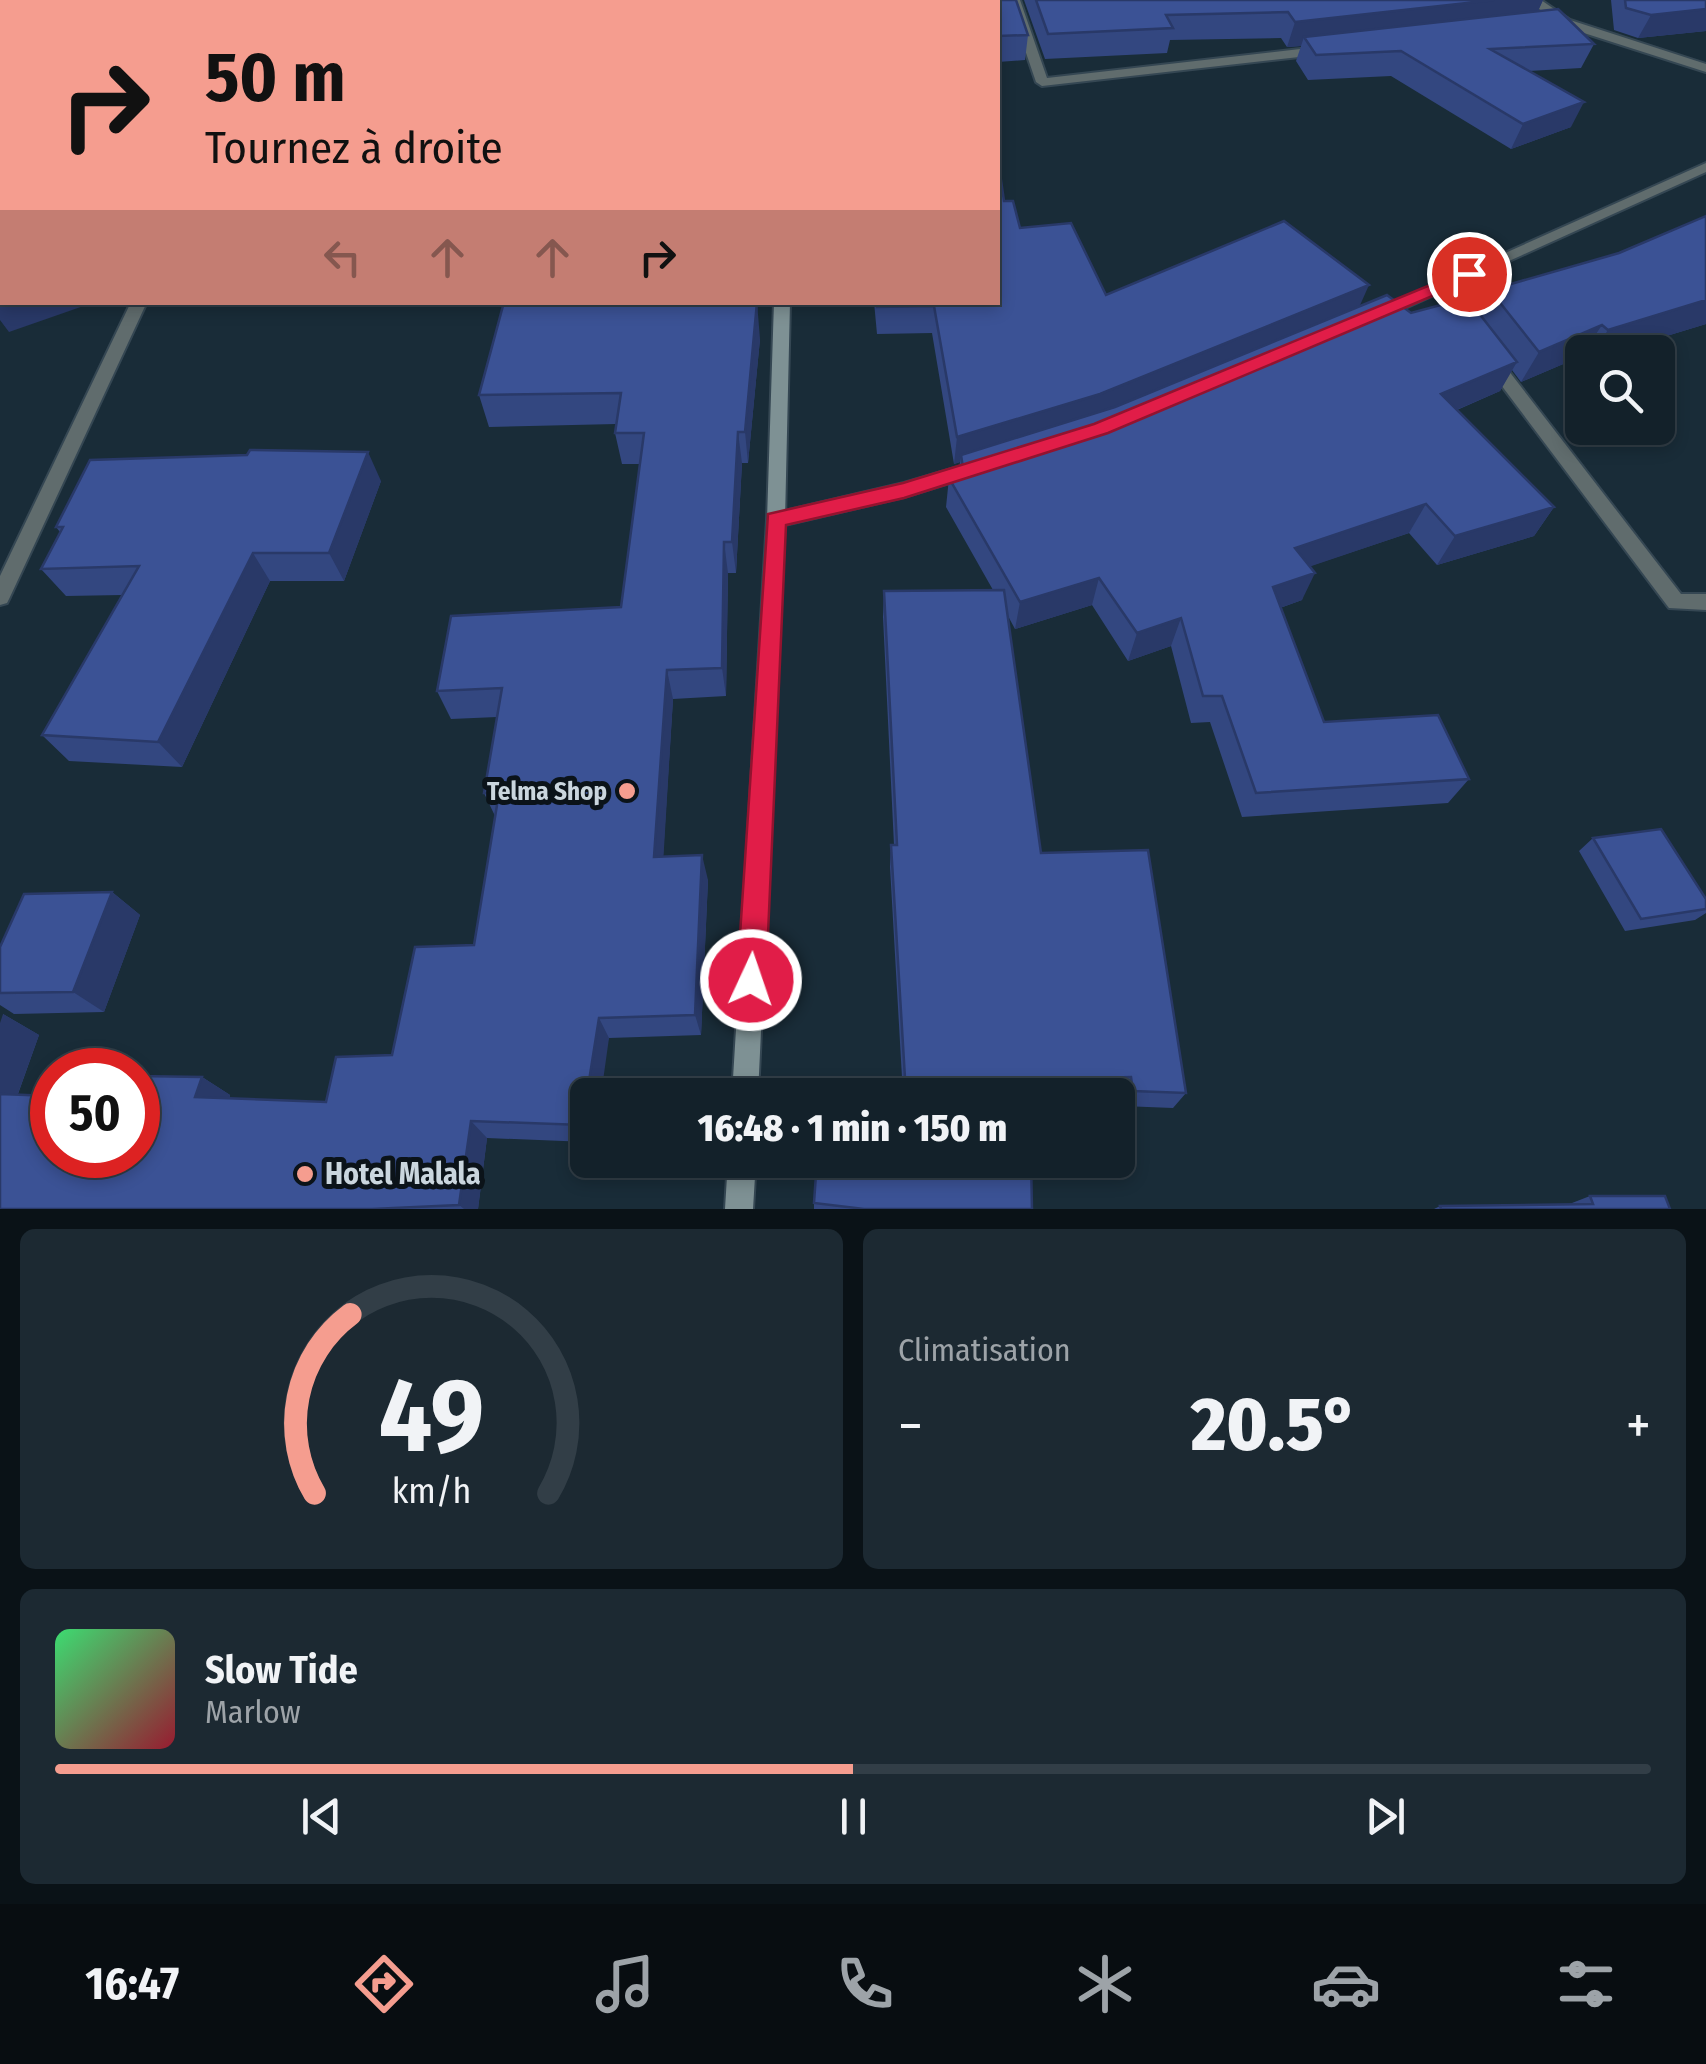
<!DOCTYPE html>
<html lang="fr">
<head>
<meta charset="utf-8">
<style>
  body { margin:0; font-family:"Fira Sans Condensed",sans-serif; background:#1c2932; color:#f1f3f6; height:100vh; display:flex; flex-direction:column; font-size:38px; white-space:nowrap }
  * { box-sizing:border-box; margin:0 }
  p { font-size:32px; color:#9da3a8 }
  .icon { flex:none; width:55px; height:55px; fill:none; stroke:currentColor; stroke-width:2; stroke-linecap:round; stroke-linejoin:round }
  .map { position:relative; height:1209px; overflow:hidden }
  .drawer { display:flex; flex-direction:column; gap:20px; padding:20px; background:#0a1217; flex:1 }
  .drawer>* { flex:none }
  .hud { position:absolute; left:0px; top:0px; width:1000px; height:305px; box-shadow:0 5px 15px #0003,0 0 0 2px #323e47; background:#f59d8f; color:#111; overflow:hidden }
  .fabs { position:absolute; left:1565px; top:335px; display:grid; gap:20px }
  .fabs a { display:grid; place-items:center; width:110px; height:110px; border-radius:15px; background:#13212a; box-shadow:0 5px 15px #0003,0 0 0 2px #323e47; font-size:50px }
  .speed { position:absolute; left:30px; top:1048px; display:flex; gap:20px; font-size:50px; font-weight:700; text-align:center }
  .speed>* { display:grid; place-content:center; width:130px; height:130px; border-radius:50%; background:#13212a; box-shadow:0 5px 15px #0003,0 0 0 2px #323e47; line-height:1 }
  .speed .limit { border:15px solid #d22; background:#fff; color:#111 }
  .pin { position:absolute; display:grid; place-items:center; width:85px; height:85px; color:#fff; margin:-42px; border:5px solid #fff; border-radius:50%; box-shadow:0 2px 10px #0007 }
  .me { position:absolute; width:110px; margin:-55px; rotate:3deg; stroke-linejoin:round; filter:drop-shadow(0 0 8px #0008) }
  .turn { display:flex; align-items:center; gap:35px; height:210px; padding:0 40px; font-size:45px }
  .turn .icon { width:130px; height:130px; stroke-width:2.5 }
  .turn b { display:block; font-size:70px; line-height:85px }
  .lanes { display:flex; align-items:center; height:95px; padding:0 40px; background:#0003; justify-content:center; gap:50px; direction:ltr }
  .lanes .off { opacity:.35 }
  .big { font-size:75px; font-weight:800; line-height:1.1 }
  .drawer .widget { flex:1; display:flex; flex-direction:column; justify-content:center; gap:15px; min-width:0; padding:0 35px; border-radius:15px; background:#1c2932 }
  .drawer .dial { align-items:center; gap:0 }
  .dial svg { height:260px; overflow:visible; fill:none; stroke:#323e47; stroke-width:7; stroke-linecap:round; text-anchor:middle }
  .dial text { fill:#f1f3f6; stroke:none }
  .song { display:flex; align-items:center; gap:30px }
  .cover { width:120px; height:120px; border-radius:15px; background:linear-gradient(135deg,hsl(140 70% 55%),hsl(350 70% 35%)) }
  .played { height:10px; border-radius:5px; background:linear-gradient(90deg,#f59d8f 50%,#323e47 50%) }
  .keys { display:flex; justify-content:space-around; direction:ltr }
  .heat { display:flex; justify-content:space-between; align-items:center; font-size:55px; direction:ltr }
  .drawer .tiles { flex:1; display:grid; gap:20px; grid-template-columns:1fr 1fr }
  .widget:last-child { grid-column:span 2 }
  .trip { position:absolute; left:570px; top:1078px; width:565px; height:100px; border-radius:15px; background:#13212a; box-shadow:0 5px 15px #0003,0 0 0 2px #323e47; font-weight:800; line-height:100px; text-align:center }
  .tab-bar { display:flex; height:160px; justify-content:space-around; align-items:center; background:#080d11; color:#9da3a8 }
  .tab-bar .icon { width:70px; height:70px }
  .tab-bar .on { color:#f59d8f }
  .tab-bar b { font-size:45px; color:#f1f3f6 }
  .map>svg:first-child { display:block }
</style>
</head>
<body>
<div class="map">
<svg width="1706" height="1209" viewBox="0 0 1706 1209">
  <rect width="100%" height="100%" fill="#192c38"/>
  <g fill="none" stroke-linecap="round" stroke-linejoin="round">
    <defs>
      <path id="minor" d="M1008,0H1020L1047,78L1326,46L1332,50L1326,54L1042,86L1036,82Z
        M1527,0H1541L1570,20L1706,64V72L1562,26Z
        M131,302H147L10,597L7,603L0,605V576Z
        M1492,356L1498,357L1681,594H1706V610L1669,608L1486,365L1484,361Z"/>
      <path id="tertiary" d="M1706,163V172L1383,318H1371L1369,314Z
        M982,460L991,466L988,471L904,497L776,527L767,520L776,513L904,483Z"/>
      <path id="secondary" d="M782,0H794V2H782Z
        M774,302H790L785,520L758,1095H732L767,520Z
        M728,1160H756L753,1209H725Z"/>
    </defs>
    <use href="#minor" stroke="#354753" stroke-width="4"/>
    <use href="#tertiary" stroke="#354753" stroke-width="4"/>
    <use href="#secondary" stroke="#354753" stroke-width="4"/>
    <use href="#minor" fill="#606c6d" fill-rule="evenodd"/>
    <use href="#tertiary" fill="#606c6d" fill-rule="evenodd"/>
    <use href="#secondary" fill="#7e9194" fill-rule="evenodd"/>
  </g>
  <path fill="#334780" d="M1024,0H1543L1538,11L1594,44L1581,68L1529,71L1571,127L1511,149L1391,76L1308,80L1296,61L1301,46L1287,47L1281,38L1170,40L1167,53L1045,59Z
    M1611,0H1706V31L1638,38L1614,30Z
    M998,2L1028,35L1025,60L998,62Z
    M1004,201L1020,228L1106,295L1360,306L1411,313L1478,312L1490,290L1619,253L1706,216V324L1614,352H1582V356L1521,382L1512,370L1500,391L1457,410L1554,507L1534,536L1437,565L1409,533L1310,566L1302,600L1280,608L1324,722L1469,779L1448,803L1242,817L1210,722L1191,723L1171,646L1128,661L1092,605L1015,629L1008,616L1041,853L1186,1093L1173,1108L1122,1106L1121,1093L1044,1095H903L890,867L891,845H894L883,617L884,591L993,590L946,507L949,478L958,476L960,462L954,464L932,333L877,334L874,302H998Z
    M760,339L748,463H742L736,573H728L726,696L673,699L663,856L708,880L701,1035L609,1038L588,1095V1142L487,1138L478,1209H0L3,1014L39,1035L18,1094L52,1155L202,1077L230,1095L229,1099L326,1102L392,1055L474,945L495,816L484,793L497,717L451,719L437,691L621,607L640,464H622L615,433L616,424L489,427L479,395Z
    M381,481L344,581H270L182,767L69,761L42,735L122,595L66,596L41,569L60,532L56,527Z
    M1593,838L1706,899V913L1695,920L1625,931L1579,851Z
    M112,892L140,915L104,1012L14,1014L0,1005V947Z
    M1590,1196L1670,1209H1434L1440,1206L1573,1204L1572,1203Z
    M814,1203L1032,1209H814Z"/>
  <path fill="#293968" d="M1494,0H1543L1534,20L1304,37L1301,46L1287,47L1295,22Z
    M1706,9V31L1638,38L1651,15Z
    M1584,102L1571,127L1511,149L1523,124Z
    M1369,285L1357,312L1094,421L961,455L960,462L954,464L957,437Z
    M2,300V302H95L9,332L0,320V301Z
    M1706,300V324L1614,352H1593L1608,330Z
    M757,302L760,339L748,463L745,432Z
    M1602,325L1584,352H1582V356L1521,382L1539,352Z
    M1517,362L1500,391L1426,423L1441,394Z
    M738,432L742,463L736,573L732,542Z
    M368,452L381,481L344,581L329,553Z
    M1426,504L1409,533L1282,576L1295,548Z
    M1554,507L1534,536L1437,565L1455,536Z
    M724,542L728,573L726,696L722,668Z
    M253,553L270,581L182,767L158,742Z
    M1315,573L1302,600L1260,615L1273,587Z
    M1099,578L1092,605L1015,629L1020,602Z
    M1181,618L1171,646L1128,661L1137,633Z
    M667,670L673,699L662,881L654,857Z
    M702,855L708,880L701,1035L695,1015Z
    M112,892L140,915L104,1012L73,992Z
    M3,1014L39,1035L12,1110L0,1105V1023Z
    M599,1018L609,1038L601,1095H588V1132L582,1125Z
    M202,1077L230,1095L224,1115L195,1097Z
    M471,1121L487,1138L478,1209H464L459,1205Z"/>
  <path fill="#3b5295" stroke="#293968" stroke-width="2.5" d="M0,0H377V2H2V300L0,301Z
    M591,0H728V2H591Z
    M854,0H1016L1028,35L998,36V2H854Z
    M1036,0H1494L1295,22L1288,12L1166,15L1173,28L1048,34Z
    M1625,0H1706V9L1651,15L1626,8Z
    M1558,9L1594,44L1490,49L1584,102L1523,124L1401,51L1316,55L1304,37Z
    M998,160L1004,201H1013L1020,228L1071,223L1106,295L1284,221L1369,285L1100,394L957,437L934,306L877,307V302H998Z
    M1706,216V300L1608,330L1602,325L1539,352L1490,290L1619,253Z
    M1387,295L1411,313L1467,298L1517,362L1441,394L1554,507L1455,536L1426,504L1295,548L1315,573L1273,587L1324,722L1438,715L1469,779L1256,793L1222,696H1203L1181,618L1137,633L1099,578L1020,602L949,478L964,474L961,455L1115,407Z
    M504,302H757L745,432H738L732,542H724L722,668L667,670L654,857L702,855L695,1015L599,1018L582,1125L471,1121L459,1205L372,1209H0V1094L52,1096V1155H138V1076L202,1077L195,1097L326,1102L336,1057L392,1055L415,947L474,945L499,793H484L502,688L437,691L451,616L621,607L644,433H615L621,393L479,395Z
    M250,450L368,452L329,553H253L158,742L42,735L139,566L41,569L63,527H56L90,460L247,455Z
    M1004,590L1041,853L1148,850L1186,1093L1133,1091L1131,1077L1029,1080V1095H906L891,845H897L884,591Z
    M1661,829L1706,899V909L1641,919L1593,838Z
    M112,892L73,992L0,993V947L24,894Z
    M817,1160H1031L1032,1209H864L814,1203Z
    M1590,1196H1665L1670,1209H1441L1440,1206L1593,1204Z"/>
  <path fill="#e11d48" stroke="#92132f" stroke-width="2.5" d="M1469,269L1478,274L1475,278L1108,433L904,498L786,525L766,980L761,990L751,994L741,990L737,980L768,514L903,483L1094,424Z"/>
  <g fill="#f59d8f" stroke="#0b1319" stroke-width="4">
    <circle cx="627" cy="791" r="10"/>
    <circle cx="305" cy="1174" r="10"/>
  </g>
  <g text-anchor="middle" stroke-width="10" stroke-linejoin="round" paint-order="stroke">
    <g font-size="25" font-weight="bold" fill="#cad6de" stroke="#0b1319" text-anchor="end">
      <text x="607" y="800">Telma Shop</text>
    </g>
    <g font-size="30" font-weight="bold" fill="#cad6de" stroke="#0b1319" text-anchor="start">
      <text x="325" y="1184">Hotel Malala</text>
    </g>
  </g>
</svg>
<div class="fabs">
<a><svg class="icon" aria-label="search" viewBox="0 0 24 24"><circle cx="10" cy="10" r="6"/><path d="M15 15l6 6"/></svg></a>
</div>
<div class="speed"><div class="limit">50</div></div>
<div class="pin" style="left:1469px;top:274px;background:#d93025"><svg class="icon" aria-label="arrive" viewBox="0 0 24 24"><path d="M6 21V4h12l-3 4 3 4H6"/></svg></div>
<svg class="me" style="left:751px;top:980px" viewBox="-20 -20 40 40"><circle r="17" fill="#e11d48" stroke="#fff" stroke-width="3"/><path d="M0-11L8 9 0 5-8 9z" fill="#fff"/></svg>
<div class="trip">16:48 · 1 min · 150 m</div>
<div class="hud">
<div class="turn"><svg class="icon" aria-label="right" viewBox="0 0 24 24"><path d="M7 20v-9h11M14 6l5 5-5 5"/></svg><div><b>50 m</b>Tournez à droite</div></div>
<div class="lanes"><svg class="icon off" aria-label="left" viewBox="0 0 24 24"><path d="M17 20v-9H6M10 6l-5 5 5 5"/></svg><svg class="icon off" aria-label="ahead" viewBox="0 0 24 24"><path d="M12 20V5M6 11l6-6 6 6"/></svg><svg class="icon off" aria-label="ahead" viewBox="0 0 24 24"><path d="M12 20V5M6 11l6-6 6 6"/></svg><svg class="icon" aria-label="right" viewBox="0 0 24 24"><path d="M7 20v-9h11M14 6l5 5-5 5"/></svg></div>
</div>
</div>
<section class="drawer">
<div class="tiles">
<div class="widget dial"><svg viewBox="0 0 100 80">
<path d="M14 69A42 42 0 1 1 86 69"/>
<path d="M14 69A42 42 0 0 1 25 14" stroke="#f59d8f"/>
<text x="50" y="56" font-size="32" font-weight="700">49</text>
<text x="50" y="72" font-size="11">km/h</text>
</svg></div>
<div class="widget"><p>Climatisation</p>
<div class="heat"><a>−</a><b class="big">20.5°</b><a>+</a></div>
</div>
<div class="widget">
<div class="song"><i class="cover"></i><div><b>Slow Tide</b><p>Marlow</p></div></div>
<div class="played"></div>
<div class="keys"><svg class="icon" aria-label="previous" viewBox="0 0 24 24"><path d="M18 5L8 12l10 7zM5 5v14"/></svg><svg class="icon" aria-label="pause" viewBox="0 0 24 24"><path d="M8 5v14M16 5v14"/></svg><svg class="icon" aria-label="next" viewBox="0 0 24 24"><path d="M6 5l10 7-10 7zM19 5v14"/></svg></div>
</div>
</div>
</section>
<nav class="tab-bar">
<b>16:47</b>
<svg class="icon on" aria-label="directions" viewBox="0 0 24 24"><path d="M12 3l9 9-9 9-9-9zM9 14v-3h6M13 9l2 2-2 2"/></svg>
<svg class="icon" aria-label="music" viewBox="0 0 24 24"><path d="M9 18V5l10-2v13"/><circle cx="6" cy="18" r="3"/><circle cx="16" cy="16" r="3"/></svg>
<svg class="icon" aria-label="phone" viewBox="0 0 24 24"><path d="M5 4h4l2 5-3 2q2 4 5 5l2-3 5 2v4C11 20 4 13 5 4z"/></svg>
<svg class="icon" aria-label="climate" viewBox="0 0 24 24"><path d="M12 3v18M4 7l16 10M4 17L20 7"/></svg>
<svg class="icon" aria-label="car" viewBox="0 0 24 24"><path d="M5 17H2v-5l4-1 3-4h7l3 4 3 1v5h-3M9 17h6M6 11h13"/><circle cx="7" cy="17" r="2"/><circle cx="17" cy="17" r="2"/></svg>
<svg class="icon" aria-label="filters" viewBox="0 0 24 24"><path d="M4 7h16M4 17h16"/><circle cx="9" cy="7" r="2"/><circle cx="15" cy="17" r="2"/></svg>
</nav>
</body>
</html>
